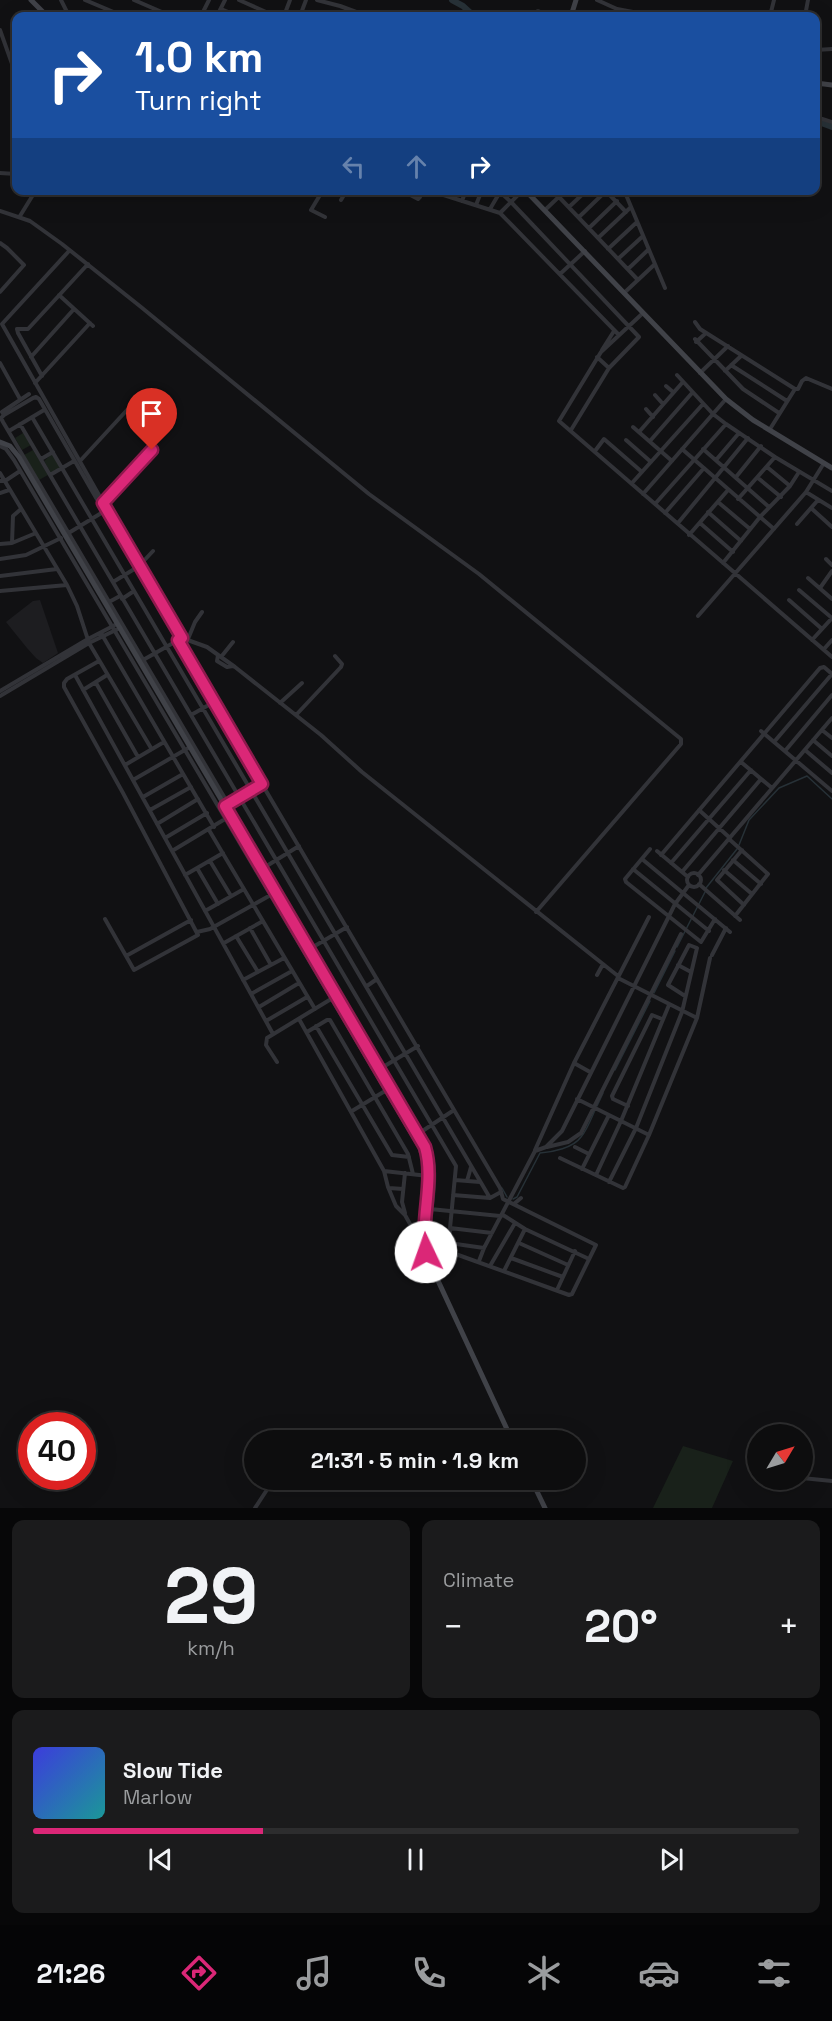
<!DOCTYPE html>
<html lang="en">
<head>
<meta charset="utf-8">
<style>
  body { margin:0; font-family:"Space Grotesk",sans-serif; background:#1b1b1c; color:#f1f3f6; height:100vh; display:flex; flex-direction:column; font-size:22px; white-space:nowrap }
  * { box-sizing:border-box; margin:0 }
  p { font-size:20px; color:#9a9c9e }
  .icon { flex:none; width:33px; height:33px; fill:none; stroke:currentColor; stroke-width:2; stroke-linecap:round; stroke-linejoin:round }
  .map { position:relative; height:1508px; overflow:hidden }
  .details { display:flex; flex-direction:column; gap:12px; padding:12px; background:#070708; flex:1 }
  .details>* { flex:none }
  .hud { position:absolute; left:12px; top:12px; width:808px; height:183px; border-radius:12px; box-shadow:0 6px 24px #0002,0 0 0 2px #2d2d2e; background:#1a4fa0; color:#fff; overflow:hidden }
  .needle { width:39px; rotate:52deg }
  .buttons { position:absolute; left:747px; top:1424px; display:grid; gap:12px }
  .buttons a { display:grid; place-items:center; width:66px; height:66px; border-radius:50%; background:#0d0d0e; box-shadow:0 6px 24px #0002,0 0 0 2px #2d2d2e; font-size:30px }
  .speed { position:absolute; left:18px; top:1412px; display:flex; gap:12px; font-size:30px; font-weight:700; text-align:center }
  .speed>* { display:grid; place-content:center; width:78px; height:78px; border-radius:50%; background:#0d0d0e; box-shadow:0 6px 24px #0002,0 0 0 2px #2d2d2e; line-height:1 }
  .speed .limit { border:9px solid #d22; background:#fff; color:#111 }
  .pin { position:absolute; display:grid; place-items:center; width:51px; height:51px; color:#fff; margin:-62px -26px; border-radius:50% 50% 50% 0; rotate:-45deg; box-shadow:0 0 6px #0007 }
  .pin .icon { rotate:45deg }
  .me { position:absolute; width:66px; margin:-33px; rotate:357deg; stroke-linejoin:round; filter:drop-shadow(0 0 4px #0008) }
  .turn { display:flex; align-items:center; gap:21px; height:126px; padding:0 24px; font-size:27px }
  .turn .icon { width:78px; height:78px; stroke-width:2.5 }
  .turn b { display:block; font-size:42px; line-height:51px }
  .lanes { display:flex; align-items:center; height:57px; padding:0 24px; background:#0003; justify-content:center; gap:30px; direction:ltr }
  .lanes .off { opacity:.35 }
  .big { font-size:45px; font-weight:800; line-height:1.1 }
  .details .tile { flex:1; display:flex; flex-direction:column; justify-content:center; gap:9px; min-width:0; padding:0 21px; border-radius:12px; background:#1b1b1c }
  .details .dial { align-items:center; gap:0 }
  .dial b { font-size:78px; line-height:1 }
  .song { display:flex; align-items:center; gap:18px }
  .cover { width:72px; height:72px; border-radius:9px; background:linear-gradient(135deg,hsl(240 70% 55%),hsl(180 70% 35%)) }
  .played { height:6px; border-radius:3px; background:linear-gradient(90deg,#db2777 30%,#2d2d2e 30%) }
  .keys { display:flex; justify-content:space-around; direction:ltr }
  .heat { display:flex; justify-content:space-between; align-items:center; font-size:33px; direction:ltr }
  .details .tiles { flex:1; display:grid; gap:12px; grid-template-columns:1fr 1fr }
  .tile:last-child { grid-column:span 2 }
  .trip { position:absolute; left:244px; top:1430px; width:342px; height:60px; border-radius:30px; background:#0d0d0e; box-shadow:0 6px 24px #0002,0 0 0 2px #2d2d2e; font-weight:800; line-height:60px; text-align:center }
  .tabs { display:flex; height:96px; justify-content:space-around; align-items:center; background:#050506; color:#9a9c9e }
  .tabs .icon { width:42px; height:42px }
  .tabs .on { color:#db2777 }
  .tabs b { font-size:27px; color:#f1f3f6 }
  .map>svg:first-child { display:block }
</style>
</head>
<body>
<div class="map">
<svg width="832" height="1508" viewBox="0 0 832 1508">
  <rect width="100%" height="100%" fill="#111113"/>
  <path fill="#1d1d20" d="M40,600L58,653L43,663L36,658L27,648L6,622L33,601Z"/>
  <path fill="#19211a" d="M23,433L31,445L22,450L15,438Z
    M33,450L48,475L39,480L24,455Z
    M51,455H53L60,468L51,473L44,461Z
    M683,1446L733,1461L712,1508H653Z"/>
  <g fill="none" stroke-linecap="round" stroke-linejoin="round">
    <path stroke="#273137" stroke-width="1.5" d="M739,845L749,820L779,788L807,776L832,799
      M706,888L737,849
      M677,947L705,892
      M654,993L675,951
      M615,1070L650,1001
      M597,1106L603,1093
      M502,1188L507,1197
      M513,1199L517,1197L540,1153C553,1152 573,1148 581,1137C587,1130 591,1119 595,1110"/>
    <path stroke="#273137" stroke-width="6" d="M452,0L463,6L474,16
      M816,121L832,127"/>
    <path stroke="#323338" stroke-width="4" d="M61,0L69,16
      M85,0L123,16
      M134,0L171,16
      M239,0L275,16
      M317,0L340,6L367,16
      M597,0L617,9L654,16
      M221,9L238,16
      M302,11L323,16
      M201,16L209,0
      M217,16L225,0
      M284,16L290,0
      M300,16L306,0
      M770,16L774,0
      M805,16L808,0
      M0,30L16,75
      M816,50L832,49
      M816,117L832,122
      M0,173L16,174
      M323,190L311,210L325,217
      M401,190L418,199L420,197L422,190
      M428,190L500,213L619,335
      M498,190L511,202L639,337L609,368L571,430
      M624,190L665,288
      M606,191L626,212
      M559,197L638,280
      M341,200L347,190
      M462,201L466,190
      M476,205L482,190
      M569,207L587,190
      M490,209L500,192
      M545,210L566,190
      M0,211L30,221L62,244L141,307L369,494L479,574L681,739V744L536,912
      M500,213L523,190
      M20,216L36,190
      M579,217L607,190
      M589,228L617,201
      M598,238L631,207
      M0,243L7,248L24,265L0,292
      M608,249L637,222
      M69,251L2,324L129,548L182,638
      M619,258L643,236
      M628,269L648,250
      M560,274L585,251
      M624,293L655,264
      M59,295L93,326
      M643,313L601,352L559,421L832,657
      M695,322L700,329L795,389L770,429
      M695,339L743,389L779,413
      M696,342L706,333
      M602,350L614,331
      M31,357L74,309
      M597,357L609,368
      M0,363L20,399
      M731,365L787,401
      M725,371L741,356
      M700,373L728,346
      M677,375L713,414L726,424L775,457L832,491
      M42,376L18,333L17,329H28L88,264
      M35,383L90,323
      M666,386L673,392
      M795,389H798L802,381L806,378L832,389
      M655,395L663,404
      M646,409L653,417
      M2,412L4,415L1,418L3,422L427,1141C443,1176 427,1210 430,1247H425
      M2,412L29,394
      M4,415L33,398L36,397L39,399L229,728L500,1188L503,1199L596,1245L572,1294L569,1295L450,1252V1228L456,1166L20,424
      M32,417L490,1198
      M633,427L672,461
      M9,431L44,410
      M639,432L682,383
      M626,440L651,462
      M650,441L692,393
      M0,446L6,449L14,460L419,1147C422,1156 426,1165 423,1175
      M682,449L774,529
      M703,449L769,507
      M595,451L604,439L642,472
      M41,459L53,452
      M716,460L739,433
      M80,461L139,397
      M767,467L790,486
      M0,473L67,585L77,606L89,643L151,748
      M50,475L74,461
      M736,477L761,446
      M758,478L781,497
      M0,481H5L20,471
      M632,483L703,404
      M806,492L832,508
      M0,493L9,490
      M643,494L726,399
      M738,499L775,457
      M718,502L750,529
      M103,503L152,450
      M655,504L726,424
      M811,508L832,527
      M708,512L741,541
      M665,513L704,468
      M678,523L748,438
      M700,523L733,552
      M797,524L818,500
      M67,534L103,512
      M689,535L728,490
      M12,543L13,516L21,509
      M0,544L12,543L36,533
      M0,559L26,555L61,538
      M826,559L832,565
      M723,563L760,517L790,486L799,472
      M139,566L153,551
      M0,576L57,569
      M808,578L832,599
      M113,582L136,568
      M820,588L832,571
      M799,590L832,618
      M0,591L67,585
      M122,599L134,591
      M789,600L822,629
      M109,602L120,596
      M698,616L806,492L824,463
      M101,633L214,827
      M188,639L195,622L202,612
      M812,640L832,618
      M824,649L832,640
      M218,655L217,661L227,667L233,666
      M221,657L233,642
      M143,660L182,638L207,647L235,667L321,735L362,772L618,976
      M99,661L67,679L64,683V687L123,793L198,935L134,970L105,919
      M75,675L273,1034
      M96,683L138,757
      M83,690L107,675
      M0,691L88,639L117,624
      M0,696L89,643L120,628
      M280,703L302,683
      M191,715L214,702
      M296,715L341,667L342,664L335,656
      M822,730L832,738
      M761,731L832,791
      M813,740L832,756
      M774,742L832,674
      M805,750L832,773
      M785,751L832,695
      M741,762L772,788
      M125,765L164,742
      M133,780L190,747
      M143,797L183,774
      M228,804L263,784
      M150,810L191,787
      M699,810L730,838
      M157,824L198,799
      M209,830L315,1009
      M165,838L207,813
      M729,839L768,874L735,916
      M650,849L625,879L626,882L701,942L715,919
      M742,850L717,880L744,905
      M172,851L225,819
      M657,851L688,877
      M661,855L820,668L824,667L832,674
      M642,859L730,932
      M733,860L761,884
      M210,861L231,896
      M671,863L751,770
      M265,867L299,846
      M197,868L218,904
      M633,869L709,931
      M724,870L752,894
      M682,872L761,779
      M687 880a7 7 0 1 1 14 0a7 7 0 1 1-14 0Z
      M185,875L223,853
      M698,875L832,718
      M699,884L740,920
      M205,911L244,889
      M250,928L271,965
      M197,932L210,929L276,892
      M236,936L258,972
      M224,943L263,921
      M313,947L347,927
      M712,955L726,928
      M126,956L191,920
      M678,965L691,972
      M597,975L603,964
      M618,978L697,1018
      M243,980L284,958
      M367,986L377,979
      M251,994L292,971
      M259,1007L299,983
      M299,1019L384,1171L388,1187L396,1206L405,1215L424,1249
      M266,1021L307,997
      M316,1026L392,1155L409,1157
      M307,1032L327,1020H330L408,1154L413,1174
      M277,1062L266,1045L267,1038L336,996
      M574,1063L590,1072
      M383,1067L418,1046
      M577,1099L649,1135
      M628,1106L613,1099L612,1096L652,1015L662,1019
      M352,1111L385,1091
      M421,1132L454,1110
      M547,1147L568,1142L581,1133L681,934
      M575,1147L589,1154
      M535,1150L574,1063L649,917
      M560,1158L623,1188L625,1187L649,1135L697,1018L710,958
      M582,1169L609,1115
      M384,1171L428,1176
      M596,1175L621,1121L669,1005
      M455,1180L480,1182
      M467,1181L471,1167
      M609,1182L636,1128L682,1012L697,948L689,945L668,985L685,996
      M389,1188L403,1189
      M453,1195L490,1198L501,1192
      M515,1203L521,1198
      M430,1209L500,1216
      M405,1213L402,1202L405,1173
      M503,1215L525,1229L589,1259
      M450,1228L492,1233
      M449,1243L484,1248
      M519,1243L568,1265
      M511,1258L563,1277
      M479,1261L484,1248L535,1151L546,1147L562,1131L675,904L689,885
      M490,1266L515,1223
      M504,1271L525,1229
      M557,1290L575,1251
      M802,1478L832,1481
      M255,1508L274,1479"/>
    <path stroke="#404248" stroke-width="5" d="M31,0L43,12L45,16
      M524,16L538,12L553,16
      M571,16L576,0
      M816,83L832,85
      M525,190L726,399L753,420L832,468
      M0,442L10,446L19,457L422,1140C438,1176 421,1219 427,1257L512,1440
      M531,1479L545,1508"/>
  </g>
  <g fill="none" stroke-linecap="round" stroke-linejoin="round">
    <defs>
      <path id="route" d="M152,450L103,503L182,638L178,640L262,784L225,806L425,1147C435,1181 420,1217 426,1252"/>
    </defs>
    <use href="#route" stroke="#8e194d" stroke-width="15"/>
    <use href="#route" stroke="#db2777" stroke-width="10"/>
  </g>
</svg>
<div class="buttons">
<a><svg class="needle" viewBox="-14 -14 28 28"><path d="M0-13l5 13h-10z" fill="#e53935"/><path d="M0 13l5-13h-10z" fill="#9a9c9e"/></svg></a>
</div>
<div class="speed"><div class="limit">40</div></div>
<div class="pin" style="left:152px;top:450px;background:#d93025"><svg class="icon" aria-label="arrive" viewBox="0 0 24 24"><path d="M6 21V4h12l-3 4 3 4H6"/></svg></div>
<svg class="me" style="left:426px;top:1252px" viewBox="-20 -20 40 40"><circle r="19" fill="#fff"/><path d="M0-13L10 11 0 6-10 11z" fill="#db2777"/></svg>
<div class="trip">21:31 · 5 min · 1.9 km</div>
<div class="hud">
<div class="turn"><svg class="icon" aria-label="right" viewBox="0 0 24 24"><path d="M7 20v-9h11M14 6l5 5-5 5"/></svg><div><b>1.0 km</b>Turn right</div></div>
<div class="lanes"><svg class="icon off" aria-label="left" viewBox="0 0 24 24"><path d="M17 20v-9H6M10 6l-5 5 5 5"/></svg><svg class="icon off" aria-label="ahead" viewBox="0 0 24 24"><path d="M12 20V5M6 11l6-6 6 6"/></svg><svg class="icon" aria-label="right" viewBox="0 0 24 24"><path d="M7 20v-9h11M14 6l5 5-5 5"/></svg></div>
</div>
</div>
<section class="details">
<div class="tiles">
<div class="tile dial"><b>29</b><p>km/h</p></div>
<div class="tile"><p>Climate</p>
<div class="heat"><a>−</a><b class="big">20°</b><a>+</a></div>
</div>
<div class="tile">
<div class="song"><i class="cover"></i><div><b>Slow Tide</b><p>Marlow</p></div></div>
<div class="played"></div>
<div class="keys"><svg class="icon" aria-label="previous" viewBox="0 0 24 24"><path d="M18 5L8 12l10 7zM5 5v14"/></svg><svg class="icon" aria-label="pause" viewBox="0 0 24 24"><path d="M8 5v14M16 5v14"/></svg><svg class="icon" aria-label="next" viewBox="0 0 24 24"><path d="M6 5l10 7-10 7zM19 5v14"/></svg></div>
</div>
</div>
</section>
<nav class="tabs">
<b>21:26</b>
<svg class="icon on" aria-label="directions" viewBox="0 0 24 24"><path d="M12 3l9 9-9 9-9-9zM9 14v-3h6M13 9l2 2-2 2"/></svg>
<svg class="icon" aria-label="music" viewBox="0 0 24 24"><path d="M9 18V5l10-2v13"/><circle cx="6" cy="18" r="3"/><circle cx="16" cy="16" r="3"/></svg>
<svg class="icon" aria-label="phone" viewBox="0 0 24 24"><path d="M5 4h4l2 5-3 2q2 4 5 5l2-3 5 2v4C11 20 4 13 5 4z"/></svg>
<svg class="icon" aria-label="climate" viewBox="0 0 24 24"><path d="M12 3v18M4 7l16 10M4 17L20 7"/></svg>
<svg class="icon" aria-label="car" viewBox="0 0 24 24"><path d="M5 17H2v-5l4-1 3-4h7l3 4 3 1v5h-3M9 17h6M6 11h13"/><circle cx="7" cy="17" r="2"/><circle cx="17" cy="17" r="2"/></svg>
<svg class="icon" aria-label="filters" viewBox="0 0 24 24"><path d="M4 7h16M4 17h16"/><circle cx="9" cy="7" r="2"/><circle cx="15" cy="17" r="2"/></svg>
</nav>
</body>
</html>
